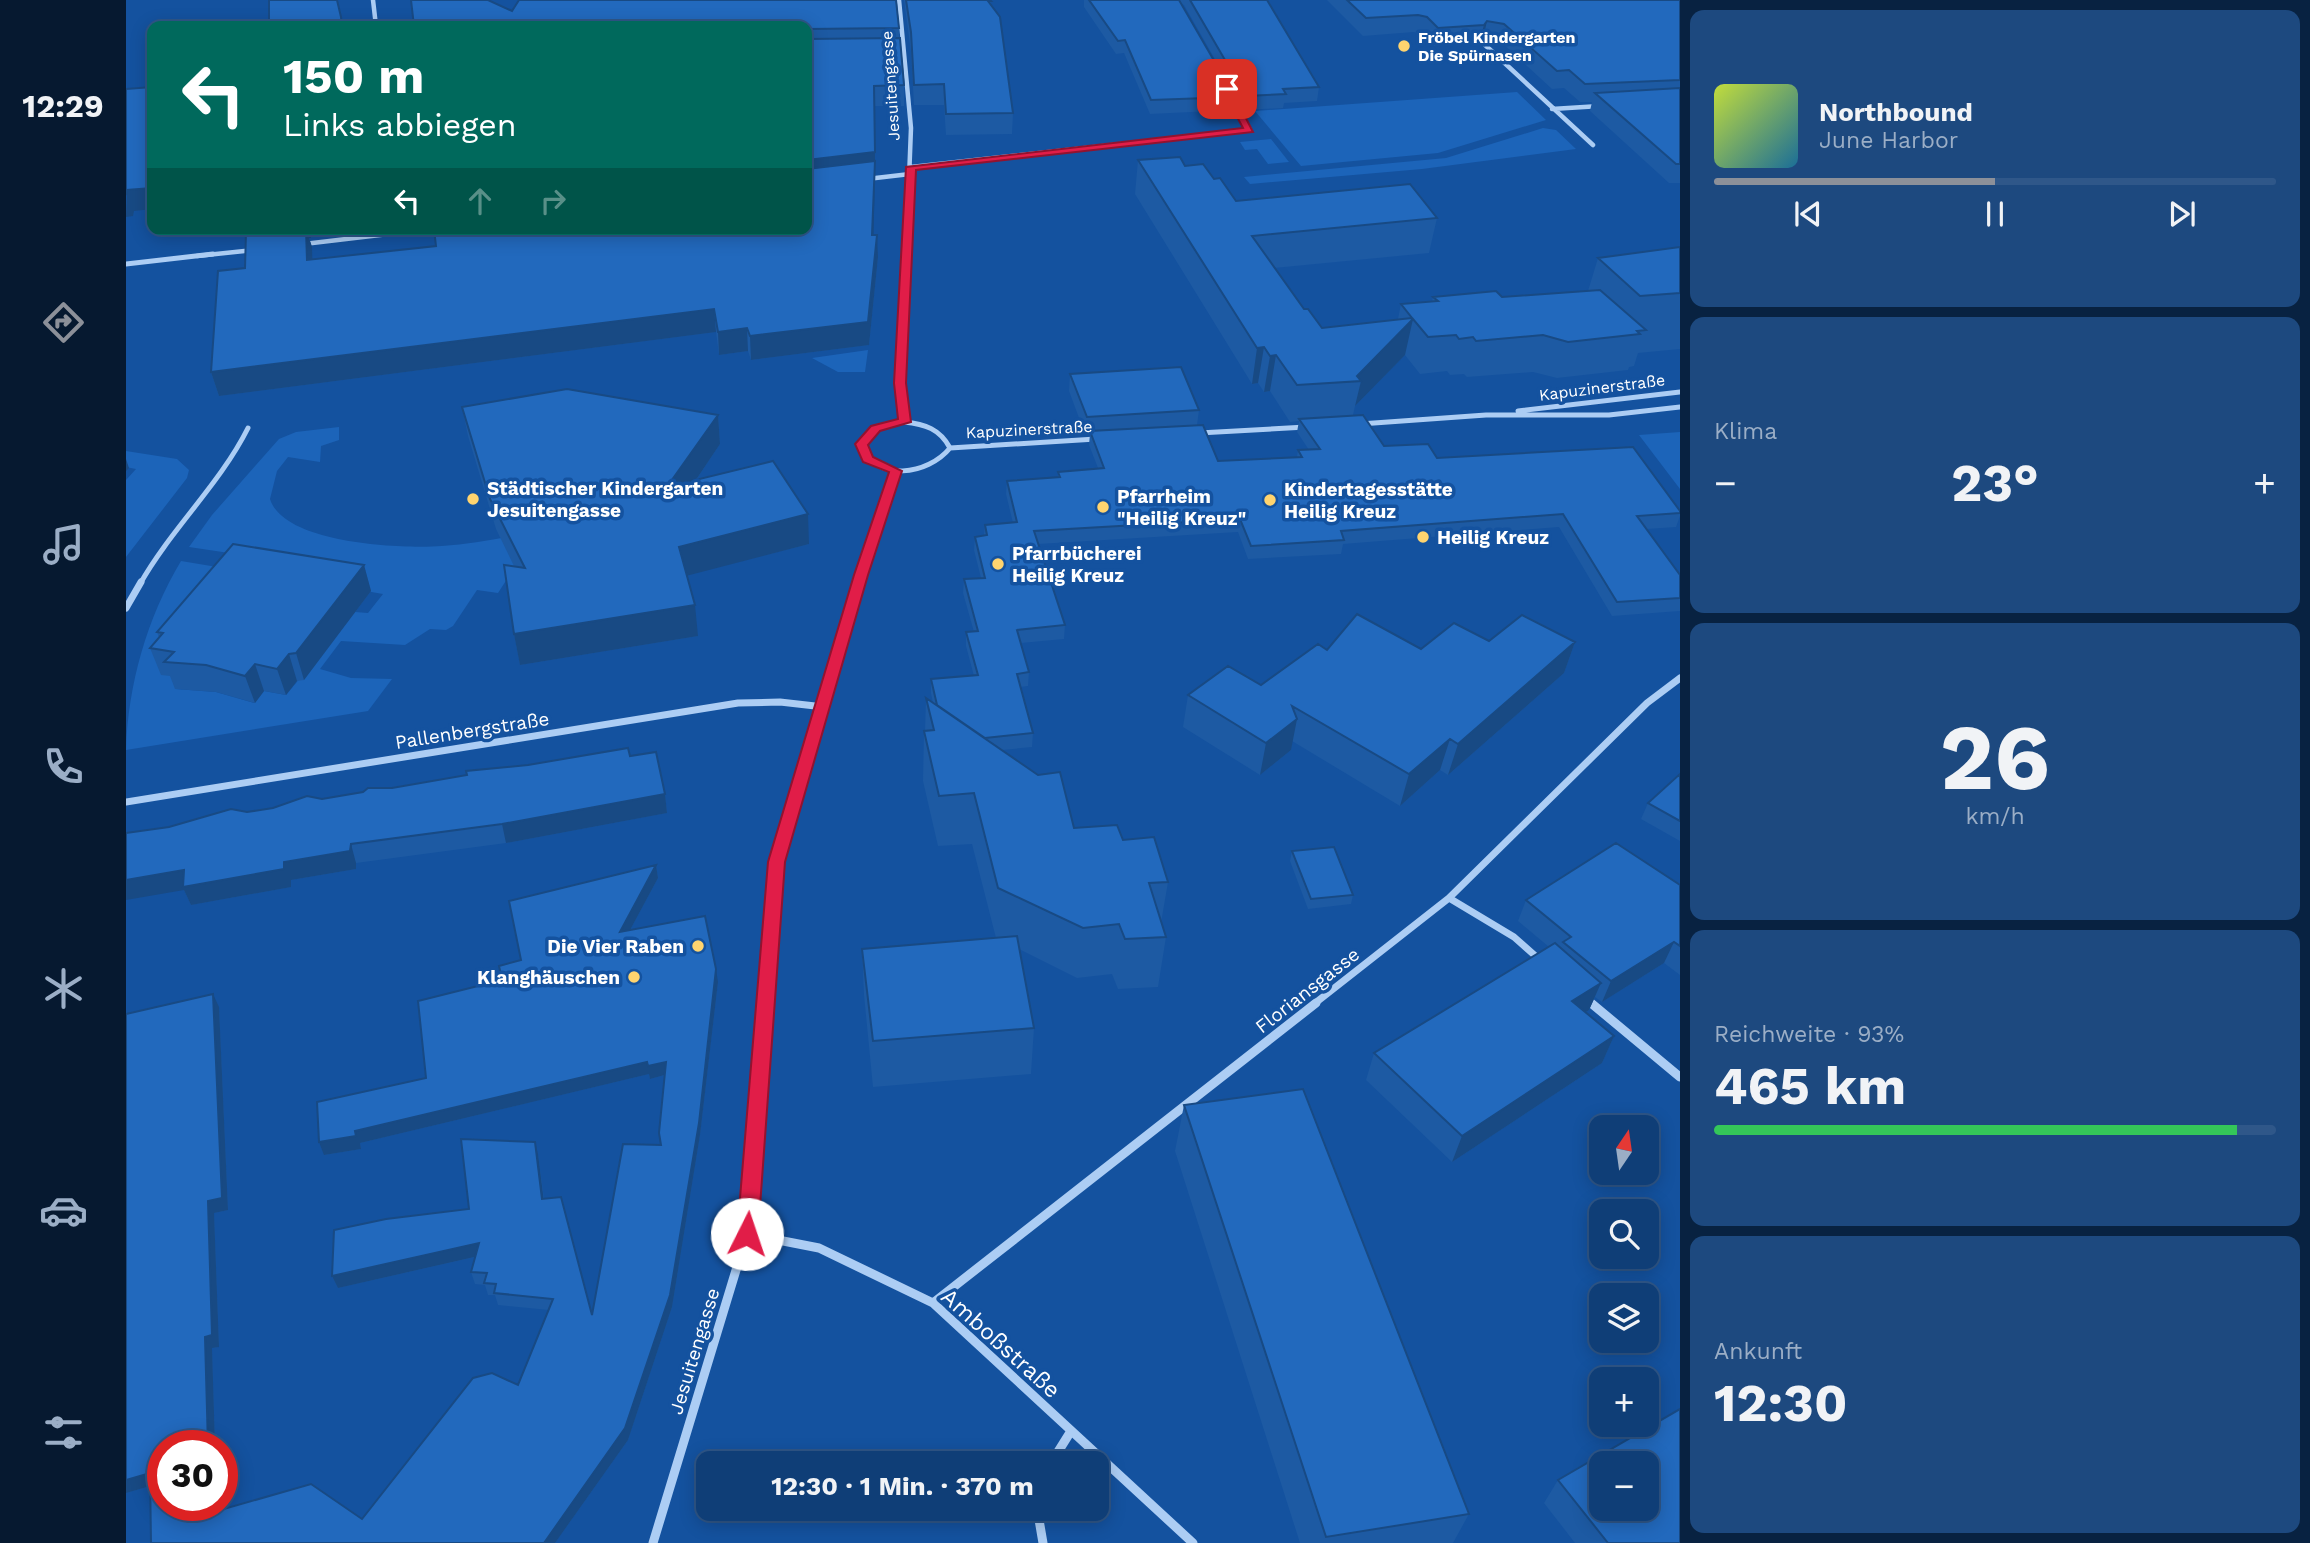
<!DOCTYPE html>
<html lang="de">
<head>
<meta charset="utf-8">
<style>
  body { margin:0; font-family:"Work Sans",sans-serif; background:#1d497f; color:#f1f3f6; height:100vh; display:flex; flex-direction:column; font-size:26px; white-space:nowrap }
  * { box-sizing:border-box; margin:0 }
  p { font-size:23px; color:#9baec6 }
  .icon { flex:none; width:38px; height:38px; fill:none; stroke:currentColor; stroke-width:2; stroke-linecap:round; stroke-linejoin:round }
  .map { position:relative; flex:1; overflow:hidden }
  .side { display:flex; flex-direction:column; gap:10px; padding:10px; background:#082241; width:630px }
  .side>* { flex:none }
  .top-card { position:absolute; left:21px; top:21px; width:665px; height:214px; border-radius:14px; box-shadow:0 4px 18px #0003,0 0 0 2px #2f5789; background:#00695c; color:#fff; overflow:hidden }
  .needle { width:46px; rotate:13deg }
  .tools { position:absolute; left:1463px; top:1115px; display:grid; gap:14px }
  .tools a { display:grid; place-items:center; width:70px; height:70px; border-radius:14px; background:#0f3e77; box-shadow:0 4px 18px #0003,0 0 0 2px #2f5789; font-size:35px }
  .speed { position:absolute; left:21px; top:1430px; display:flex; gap:14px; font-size:35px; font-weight:700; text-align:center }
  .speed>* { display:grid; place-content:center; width:91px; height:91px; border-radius:50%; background:#0f3e77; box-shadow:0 4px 18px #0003,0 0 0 2px #2f5789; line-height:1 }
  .speed .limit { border:10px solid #d22; background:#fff; color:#111 }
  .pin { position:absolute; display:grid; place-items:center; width:60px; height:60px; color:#fff; margin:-30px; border-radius:14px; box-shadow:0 4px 10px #0006 }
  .me { position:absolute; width:77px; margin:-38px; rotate:4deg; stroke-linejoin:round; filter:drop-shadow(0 0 5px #0008) }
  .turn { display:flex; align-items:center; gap:24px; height:147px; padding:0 21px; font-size:32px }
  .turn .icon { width:91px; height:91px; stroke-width:2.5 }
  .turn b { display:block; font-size:49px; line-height:60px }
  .lanes { display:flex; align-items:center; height:66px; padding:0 21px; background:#0003; justify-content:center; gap:35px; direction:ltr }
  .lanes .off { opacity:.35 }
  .big { font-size:52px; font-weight:700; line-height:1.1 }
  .side .card { flex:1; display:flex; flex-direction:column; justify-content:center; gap:10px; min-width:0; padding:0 24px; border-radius:14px; background:#1d497f }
  .side .dial { align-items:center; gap:0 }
  .dial b { font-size:91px; line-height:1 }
  .song { display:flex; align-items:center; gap:21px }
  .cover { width:84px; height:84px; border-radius:10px; background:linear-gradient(135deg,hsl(70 70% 55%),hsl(200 70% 35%)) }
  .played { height:7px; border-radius:4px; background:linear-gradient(90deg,#8c9099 50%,#2f5789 50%) }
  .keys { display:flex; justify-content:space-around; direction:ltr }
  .heat { display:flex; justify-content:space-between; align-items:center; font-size:38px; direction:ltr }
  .charge { height:10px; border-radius:5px; background:linear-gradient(90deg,#34c759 93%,#2f5789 0) }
  .trip { position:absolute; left:570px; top:1451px; width:413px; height:70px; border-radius:14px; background:#0f3e77; box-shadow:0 4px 18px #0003,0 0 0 2px #2f5789; font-weight:700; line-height:70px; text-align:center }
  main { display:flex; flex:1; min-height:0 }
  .dock { display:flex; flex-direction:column; width:126px; justify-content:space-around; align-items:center; background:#061930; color:#9baec6 }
  .dock .icon { width:49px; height:49px }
  .dock .active { color:#8c9099 }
  .dock b { font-size:32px; color:#f1f3f6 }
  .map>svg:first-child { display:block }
</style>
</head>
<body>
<main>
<nav class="dock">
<b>12:29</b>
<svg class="icon active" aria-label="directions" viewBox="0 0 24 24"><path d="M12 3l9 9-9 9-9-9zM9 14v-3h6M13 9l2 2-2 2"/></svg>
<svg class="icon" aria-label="music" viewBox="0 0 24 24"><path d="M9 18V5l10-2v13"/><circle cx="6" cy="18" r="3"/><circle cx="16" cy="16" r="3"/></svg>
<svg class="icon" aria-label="phone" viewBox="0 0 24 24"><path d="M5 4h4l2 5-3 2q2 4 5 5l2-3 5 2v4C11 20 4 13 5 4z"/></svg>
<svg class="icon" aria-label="climate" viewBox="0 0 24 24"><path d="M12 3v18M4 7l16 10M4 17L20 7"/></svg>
<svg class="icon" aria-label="car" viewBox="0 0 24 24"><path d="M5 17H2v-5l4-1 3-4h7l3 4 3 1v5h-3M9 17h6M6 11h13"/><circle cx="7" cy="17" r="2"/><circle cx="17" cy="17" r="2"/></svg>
<svg class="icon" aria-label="filters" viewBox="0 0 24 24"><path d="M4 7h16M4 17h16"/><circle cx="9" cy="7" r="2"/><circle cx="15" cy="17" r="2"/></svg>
</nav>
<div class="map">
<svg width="1554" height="1543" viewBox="0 0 1554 1543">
  <rect width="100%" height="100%" fill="#14529f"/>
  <path fill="#1c64b9" d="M1391,92L1420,120L1312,153L1175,166L1129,111Z
    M1417,128L1430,130L1450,149L1296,169L1124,184L1118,177L1320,158Z
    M1145,139L1163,162L1142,164L1131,149L1119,150L1114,142Z
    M742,350L739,372H712L686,358Z
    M213,427V440L195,446L194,462L162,457L151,471L144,499C158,544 276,549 316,546C347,544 377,538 407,532L409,536L372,593L351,590L327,626L320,630L304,629L279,645L215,641L194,669L225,678L266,679L242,711L0,750C2,684 21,618 55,561L103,569L58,678L50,689L90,692L128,703L138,691L160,695L229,612L242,613L257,594L193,583L203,568L63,547L86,515L153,439L170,432Z
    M1554,432V489L1513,435Z
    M0,451L51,459L63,470L61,478L0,557V480L10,469L0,467Z"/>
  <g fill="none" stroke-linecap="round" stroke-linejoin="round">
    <path stroke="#accdf4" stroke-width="4.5" d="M247,0L250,26
      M773,0L785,128L780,256
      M1358,44L1467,145
      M1426,109L1474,106
      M785,167L1124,130L1104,96
      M741,179L784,174
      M178,244L305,229
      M71,256L128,250"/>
    <path stroke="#accdf4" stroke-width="5" d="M0,264L87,254
      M1392,411L1554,392
      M778,422L775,359L780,254
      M778,422C799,424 814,429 824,448C802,475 750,483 735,445C745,428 759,424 778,422Z
      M1234,424L1360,415H1483L1554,407
      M1073,433L1180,427
      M824,448L970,439
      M14,584C45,529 94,484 122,428
      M732,584L770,471"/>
    <path stroke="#accdf4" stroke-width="7" d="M0,608L15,582
      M0,802L612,703L654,702L698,707
      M1323,898L1388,937L1414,960
      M1461,999L1467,1004
      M639,1004L650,862L733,582
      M1188,1004L1323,898L1521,703L1554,678"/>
    <path stroke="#accdf4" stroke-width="9" d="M1465,1003L1554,1077
      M621,1234L693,1248L807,1303L1067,1543
      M807,1303L1190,1003
      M925,1463L945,1431
      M911,1508L917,1543
      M527,1543L621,1234L639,1003"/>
  </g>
  <path fill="#1d5aa3" d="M778,0H864L865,5L887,113L886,134L820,135L818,105H788L785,52Z
    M958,0H1141L1193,87L1191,101L1158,103L1157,108L1118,110L1058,5L1055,3L1109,97L1107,110L1024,114L998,53L990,54L958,7Z
    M1201,0H1554V183H1543L1464,111L1466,102H1454L1438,88L1426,89L1374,41L1357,39L1353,43L1308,46L1297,35L1288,32L1237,36Z
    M386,11L773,28V38L778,85V106H748L749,173L747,235L752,257L743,345L625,360L622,351L593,355L590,332L93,396L85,372L119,268L122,229H185V238H183L186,247V260L681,229V26Z
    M1012,160L1059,166L1088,179L1110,201L1311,218L1303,253L1148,268L1178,309L1196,328L1272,319L1275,304L1306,302L1307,297H1376L1462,291L1472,258L1554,247V349L1512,353L1508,366L1503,367L1502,370L1431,378L1407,372L1341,377L1338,374L1324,375L1321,371L1294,374L1279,355L1229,406L1227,415L1258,446L1554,511V516L1550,527L1520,529L1554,575V611L1486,616L1433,527L1217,544L1215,554L1122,559L1112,532L912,544L939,625L938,639L895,643L903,672L902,686L894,687L907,733L906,747L876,750L948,828L997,840L1042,882L1035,923L1040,937L1032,987L992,989L986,974L951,978L893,949L908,1028L905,1074L747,1087L738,995L736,949L870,938L846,844L812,846L797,781L798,731H799L800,698L807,703L805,693V679L848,676L840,646V632H848L837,593L838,579L855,578L848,550L849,537L858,535L859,525L887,523L880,494L881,481L932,477V472L972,468L963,445L964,434H959L943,391L944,374L1073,410L1071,425L1092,461L1171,457L1172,450H1183L1171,432L1173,421L1164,422L1144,391L1138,392L1132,383L1126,384L1009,194Z
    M336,407L592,415L594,444L570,480L683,544L561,575L572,636L394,665L388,634V566L370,529L342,436Z
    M238,565L245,591L178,680L171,681L160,695L138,691L129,703L90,692L49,689L44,676L35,675L24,648L33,638L31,632Z
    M1363,641L1449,642L1438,673L1322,775L1314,770L1274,806L1166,741L1165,750L1134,775L1057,727L1062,695L1135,685L1201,650L1295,649Z
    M504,756L539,794L541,813L380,843L230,863V869L165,880V887L65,905L58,890L43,827L121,812L266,788Z
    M1554,774V841L1515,819L1522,803Z
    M1166,851L1227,895L1225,904L1182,909L1164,861Z
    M530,865L532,878L504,930L592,982L574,1135L546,1307L502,1440L429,1543H25L24,1486L0,1493V1014L93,1007L102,1210L88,1213L93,1347L86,1348L89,1446H37L91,1511L236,1519L392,1385L423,1310L372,1305L369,1295H362L359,1285L349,1284L345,1272L349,1257L212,1288L206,1276L343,1209L409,1142L412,1154L418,1199L466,1315L535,1145L539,1075L524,1079L523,1074L234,1143L235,1149L198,1155L300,1078L376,980L395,960Z
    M1554,885V975L1538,963L1476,1002L1469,997L1463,1010L1460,1012L1488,1036L1476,1063L1326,1162L1240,1080L1248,1053L1423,947L1392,921L1400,900Z
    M1058,1105L1343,1514L1327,1543H1174L1049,1151Z
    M1432,1480L1554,1543H1449L1418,1503Z"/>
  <path fill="#184a84" d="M1361,21L1357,39L1353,43L1358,25Z
    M749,152V173L747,257L681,181V160Z
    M26,188V209L8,211L7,216L0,217L1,190Z
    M122,229H185V238H183L186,247L187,283L127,244Z
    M751,235L752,257L743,345L625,360L624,336Z
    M588,309L590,332L93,396L85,372Z
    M1287,319L1279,355L1229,406L1235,381L1231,376Z
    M621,328L622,351L593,355L592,332Z
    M1138,347L1132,383L1126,384L1131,348Z
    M1150,355L1144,391L1138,392L1144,356Z
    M592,415L594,444L545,517L541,487Z
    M0,459L3,468L0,471Z
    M682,514L683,544L556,577L553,547Z
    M238,565L245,591L178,680L170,653Z
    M569,605L572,636L394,665L388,634Z
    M1449,642L1438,673L1322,775L1332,744Z
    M163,654L171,681L160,695L151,669Z
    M129,664L138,691L129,703L119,676Z
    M1171,719L1165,750L1134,775L1140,743Z
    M1324,739L1314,770L1274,806L1283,774Z
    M539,794L541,813L380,843L376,824Z
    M225,844L230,863V869L165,880V887L65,905L58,890L0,900V880L58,870L158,862Z
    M530,865L532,878L496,945L494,932Z
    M1548,942L1538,963L1476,1002L1485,981Z
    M590,969L592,982L574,1135L546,1307L502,1440L429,1543H418Z
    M1475,983L1463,1010L1435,1028L1446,1001Z
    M87,994L93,1007L102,1210L88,1213L93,1347L86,1348L89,1446H82L79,1337Z
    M1488,1036L1476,1063L1326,1162L1336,1136Z
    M521,1062H540L542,1074L524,1079L523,1074L234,1143L235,1149L198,1155L193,1142L229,1131Z
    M409,1142L412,1154L419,1211L416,1199Z
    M353,1243L357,1255L212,1288L206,1276Z
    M24,1473L31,1484L0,1493V1480Z
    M84,1505H90L91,1524L84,1513Z"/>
  <path fill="#2269bd" stroke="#184a84" stroke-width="2" fill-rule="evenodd" d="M143,0H211L215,17L216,26H143Z
    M285,0H362L386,11L393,0H770L773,28L681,29V26H288Z
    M780,0H864L865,1H862L874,17L887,113L820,114L818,84L788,85L785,32Z
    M963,0H1053L1109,97L1025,100L999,40L992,41Z
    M1064,0H1141L1193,87L1157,89L1160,94L1120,96Z
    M1221,0H1554V80L1459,84L1443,70L1431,71L1378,24L1361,21L1358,25L1312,28L1301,17L1292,15L1240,18Z
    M774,38L778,85L748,86L749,152L681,160V39Z
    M26,87V188L1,190L0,195V89Z
    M1554,88V164H1550L1469,93Z
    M1054,157L1059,166L1077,164L1088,179L1094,178L1110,201L1284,184L1311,218L1126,236L1178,309H1182L1196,328L1286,318L1275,304L1312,301L1307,297L1370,291L1376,297L1474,290L1520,330L1511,331L1514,334L1442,342L1417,335L1350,341L1347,337L1333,339L1330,335L1302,337L1287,319L1231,376L1235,381L1171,385L1150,355L1144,356L1138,347L1131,348L1012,160Z
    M749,161L746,235H751L742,322L624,336L621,328L592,332L588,309L85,372L92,271L119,268L120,232L145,229H180L181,260L310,246L308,229H681V169Z
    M1554,247V293L1514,296L1472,258Z
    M1055,367L1073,410L961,417L944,374Z
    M441,389L592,415L541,487L647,461L682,514L553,547L569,605L388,634L378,565L399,568L364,499L336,407Z
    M1237,415L1258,446L1302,444L1311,458L1507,447L1554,511V513L1511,516L1554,575V598L1491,602L1437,514L1215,531L1218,540L1125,546L1114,519L908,531L939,625L891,630L903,672L891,674L907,733L859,738L811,705L805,679L852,675L840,632L852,631L838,579L859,578L849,537L861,535L859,525L891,522L881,481L934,477L932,472L978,468L964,431L1077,425L1092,461L1176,457L1172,450L1194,449L1173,419Z
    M107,544L238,565L170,653L163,654L151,669L129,664L119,676L80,665L38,662L48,652L24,648L37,633L31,632Z
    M1231,614L1295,649L1328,623L1363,641L1396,615L1449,642L1332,744L1324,739L1283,774L1166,706L1171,719L1140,743L1062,695L1102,666L1135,685L1192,644L1201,650Z
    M800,698L912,775L934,772L948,828L991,825L997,840L1028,837L1042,882L1023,883L1040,937L999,939L993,924L957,928L872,888L848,793L813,796L798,731L808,730Z
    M502,748L504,756L530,752L539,794L376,824L225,844L224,851L158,862V869L57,887L58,870L0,880V833L43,827L105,809L121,812L147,808L181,796L196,799L237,792L242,788H266L341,775L340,771L402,765Z
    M1554,774V821L1522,803Z
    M1490,843L1554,885V946L1548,942L1485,981L1437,942L1445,937L1400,900Z
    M1208,847L1227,895L1185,899L1166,851Z
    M530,865L494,932L579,916L590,969L573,1123L544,1295L499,1428L418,1543H25L24,1473L0,1480V1014L87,994L96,1198L82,1201L86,1335L79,1337L82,1446H37V1505H84V1513L185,1484L236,1519L347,1378L366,1373L392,1385L427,1299L368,1293L370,1284L358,1283L361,1273L345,1272L353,1243L206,1276L208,1230L260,1219L343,1209L335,1139L409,1142L416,1199L435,1197L466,1315L497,1144L535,1145L533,1133L540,1062L522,1066L521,1062L229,1131L230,1136L193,1142L191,1102L300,1078L292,1001L376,980L373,966L395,960L383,901Z
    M891,936L908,1028L747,1041L736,949Z
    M1429,943L1475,983L1446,1001L1488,1036L1336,1136L1248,1053Z
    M1177,1089L1343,1514L1200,1537L1058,1105Z
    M1554,1409V1543H1482L1432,1480ZM1475,1463H1521V1508H1475Z"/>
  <path fill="#e11d48" stroke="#92132f" stroke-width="2" d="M1101,86L1105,89L1127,132L790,170L780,383L785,422L754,431L742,445L747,457L776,471L742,575L659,862L632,1234L629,1240L621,1243L614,1240L611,1234L642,862L728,575L763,472L737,462L729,444L745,426L772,419L768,383L780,167L1117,128L1096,89Z"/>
  <g fill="#ffd46f" stroke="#14529f" stroke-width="2.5">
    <circle cx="1278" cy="46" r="7"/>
    <circle cx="347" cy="499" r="7"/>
    <circle cx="1144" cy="500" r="7"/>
    <circle cx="977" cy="507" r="7"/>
    <circle cx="1297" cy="537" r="7"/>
    <circle cx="872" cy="564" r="7"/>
    <circle cx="572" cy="946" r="7"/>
    <circle cx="508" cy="977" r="7"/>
  </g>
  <g text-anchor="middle" stroke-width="7" stroke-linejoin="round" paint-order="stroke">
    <g font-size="16" font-weight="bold" fill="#fff" stroke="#14529f" text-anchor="start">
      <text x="1292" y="43">Fröbel Kindergarten<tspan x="1292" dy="18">Die Spürnasen</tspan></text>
    </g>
    <g font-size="16" fill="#fff" stroke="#14529f">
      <text transform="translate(764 86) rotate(-94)" y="6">Jesuitengasse</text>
      <text transform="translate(1476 387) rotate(-7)" y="6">Kapuzinerstraße</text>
      <text transform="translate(903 429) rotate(-3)" y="6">Kapuzinerstraße</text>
    </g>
    <g font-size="19" font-weight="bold" fill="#fff" stroke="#14529f" text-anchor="start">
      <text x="361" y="495">Städtischer Kindergarten<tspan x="361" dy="22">Jesuitengasse</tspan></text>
      <text x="1158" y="496">Kindertagesstätte<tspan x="1158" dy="22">Heilig Kreuz</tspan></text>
      <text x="991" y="503">Pfarrheim<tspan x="991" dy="22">"Heilig Kreuz"</tspan></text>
      <text x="1311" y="544">Heilig Kreuz</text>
      <text x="886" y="560">Pfarrbücherei<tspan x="886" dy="22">Heilig Kreuz</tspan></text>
      <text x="558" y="953" text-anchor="end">Die Vier Raben</text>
      <text x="494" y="984" text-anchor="end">Klanghäuschen</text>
    </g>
    <g font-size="19" fill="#fff" stroke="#14529f">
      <text transform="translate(346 730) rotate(-9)" y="7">Pallenbergstraße</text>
      <text transform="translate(1181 990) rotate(-38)" y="7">Floriansgasse</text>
      <text transform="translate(568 1351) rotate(-73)" y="7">Jesuitengasse</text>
    </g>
    <g font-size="23" fill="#fff" stroke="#14529f">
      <text transform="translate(875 1343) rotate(42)" y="8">Amboßstraße</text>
    </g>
  </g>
</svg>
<div class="tools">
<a><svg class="needle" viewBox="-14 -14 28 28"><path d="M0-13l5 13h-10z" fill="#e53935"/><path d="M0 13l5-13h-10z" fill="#9baec6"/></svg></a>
<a><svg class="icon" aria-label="search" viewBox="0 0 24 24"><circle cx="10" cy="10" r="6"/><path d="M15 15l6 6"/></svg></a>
<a><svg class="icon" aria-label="layers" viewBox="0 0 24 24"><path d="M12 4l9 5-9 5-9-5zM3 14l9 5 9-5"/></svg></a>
<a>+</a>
<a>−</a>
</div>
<div class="speed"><div class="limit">30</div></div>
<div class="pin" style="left:1101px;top:89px;background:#d93025"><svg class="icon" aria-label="arrive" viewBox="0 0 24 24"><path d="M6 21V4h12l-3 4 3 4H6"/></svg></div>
<svg class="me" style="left:621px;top:1234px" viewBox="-20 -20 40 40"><circle r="19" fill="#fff"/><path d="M0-13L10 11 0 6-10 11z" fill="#e11d48"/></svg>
<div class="trip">12:30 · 1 Min. · 370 m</div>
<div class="top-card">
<div class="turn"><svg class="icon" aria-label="left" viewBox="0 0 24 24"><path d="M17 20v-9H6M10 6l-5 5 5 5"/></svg><div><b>150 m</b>Links abbiegen</div></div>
<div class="lanes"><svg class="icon" aria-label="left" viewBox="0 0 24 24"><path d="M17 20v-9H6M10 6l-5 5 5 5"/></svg><svg class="icon off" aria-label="ahead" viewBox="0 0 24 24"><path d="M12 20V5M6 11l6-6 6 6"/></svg><svg class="icon off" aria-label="right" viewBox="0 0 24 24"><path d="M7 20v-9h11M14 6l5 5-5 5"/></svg></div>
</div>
</div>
<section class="side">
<div class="card">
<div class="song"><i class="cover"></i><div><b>Northbound</b><p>June Harbor</p></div></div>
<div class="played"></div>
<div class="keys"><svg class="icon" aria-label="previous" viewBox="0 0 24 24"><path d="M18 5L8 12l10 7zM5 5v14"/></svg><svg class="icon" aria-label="pause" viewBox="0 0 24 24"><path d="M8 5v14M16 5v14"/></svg><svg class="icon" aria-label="next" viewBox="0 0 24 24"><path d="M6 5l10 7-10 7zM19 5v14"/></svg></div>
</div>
<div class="card"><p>Klima</p>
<div class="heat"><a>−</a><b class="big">23°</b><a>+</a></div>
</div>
<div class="card dial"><b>26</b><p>km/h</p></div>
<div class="card"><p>Reichweite · 93%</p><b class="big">465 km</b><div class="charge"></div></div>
<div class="card"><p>Ankunft</p><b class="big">12:30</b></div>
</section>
</main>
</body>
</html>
